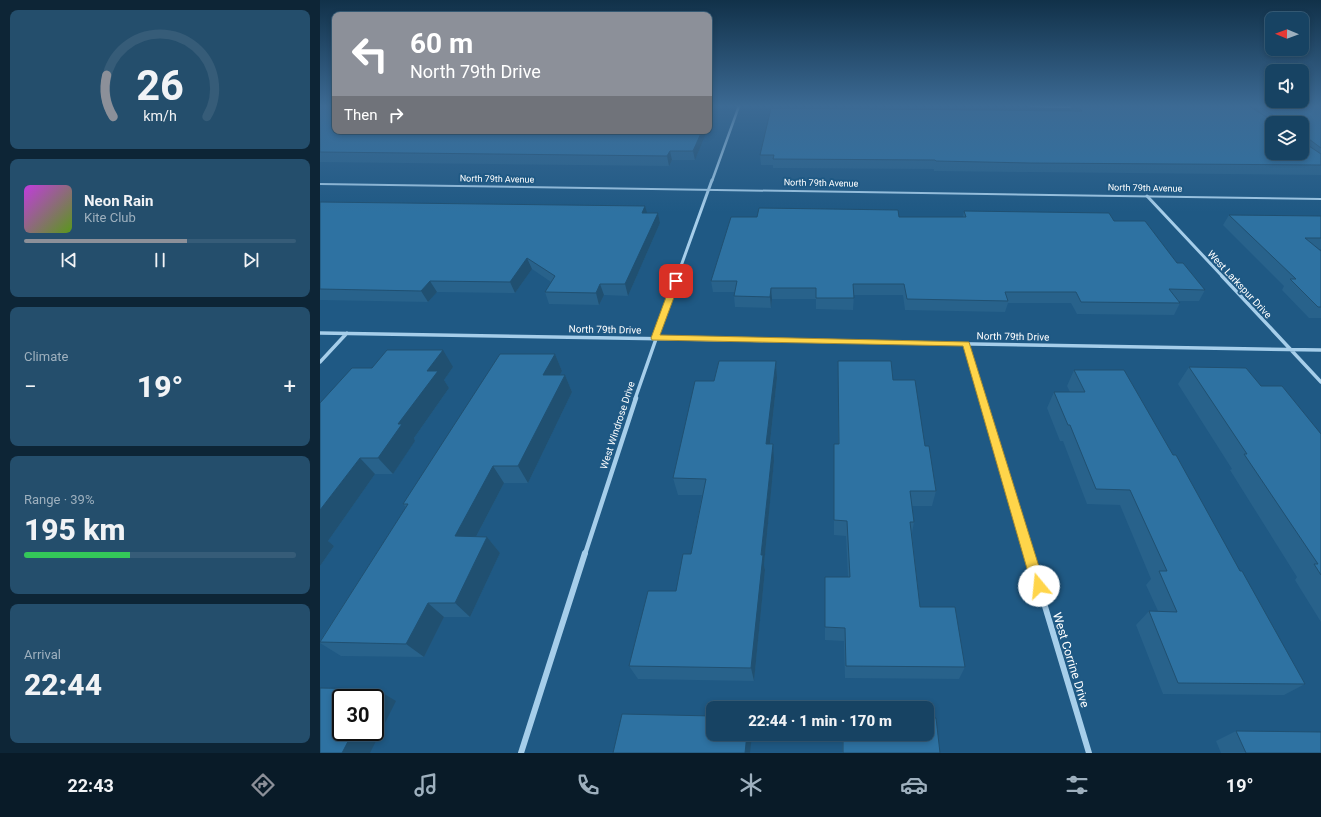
<!DOCTYPE html>
<html lang="en">
<head>
<meta charset="utf-8">
<style>
  body { margin:0; font-family:Roboto,sans-serif; background:#244e6c; color:#f1f3f6; height:100vh; display:flex; flex-direction:column; font-size:15px; white-space:nowrap }
  * { box-sizing:border-box; margin:0 }
  p { font-size:13px; color:#9eb0be }
  .icon { flex:none; width:22px; height:22px; fill:none; stroke:currentColor; stroke-width:2; stroke-linecap:round; stroke-linejoin:round }
  .map { position:relative; flex:1; overflow:hidden }
  .details { display:flex; flex-direction:column; gap:10px; padding:10px; background:#0d2536; width:320px }
  .details>* { flex:none }
  .guide { position:absolute; left:12px; top:12px; width:380px; height:122px; border-radius:8px; box-shadow:0 2px 6px #0003,0 0 0 1px #365c78; background:#8c9099; color:#fff; overflow:hidden }
  .needle { width:26px; rotate:271deg }
  .tools { position:absolute; left:945px; top:12px; display:grid; gap:8px }
  .tools a { display:grid; place-items:center; width:44px; height:44px; border-radius:8px; background:#174363; box-shadow:0 2px 6px #0003,0 0 0 1px #365c78; font-size:20px }
  .speed { position:absolute; left:12px; top:689px; display:flex; gap:8px; font-size:20px; font-weight:700; text-align:center }
  .speed>* { display:grid; place-content:center; width:52px; height:52px; border-radius:50%; background:#174363; box-shadow:0 2px 6px #0003,0 0 0 1px #365c78; line-height:1 }
  .speed .limit { border:2px solid #111; border-radius:6px; background:#fff; color:#111 }
  .pin { position:absolute; display:grid; place-items:center; width:34px; height:34px; color:#fff; margin:-17px; border-radius:8px; box-shadow:0 2px 6px #0006 }
  .me { position:absolute; width:44px; margin:-22px; rotate:343deg; stroke-linejoin:round; filter:drop-shadow(0 0 3px #0008) }
  .turn { display:flex; align-items:center; gap:14px; height:84px; padding:0 12px; font-size:18px }
  .turn .icon { width:52px; height:52px; stroke-width:2.5 }
  .turn b { display:block; font-size:28px; line-height:34px }
  .then { display:flex; align-items:center; height:38px; padding:0 12px; background:#0003; gap:8px; font-size:15px }
  .big { font-size:30px; font-weight:800; line-height:1.1 }
  .details .tile { flex:1; display:flex; flex-direction:column; justify-content:center; gap:6px; min-width:0; padding:0 14px; border-radius:8px; background:#244e6c }
  .details .dial { align-items:center; gap:0 }
  .dial svg { height:104px; overflow:visible; fill:none; stroke:#365c78; stroke-width:7; stroke-linecap:round; text-anchor:middle }
  .dial text { fill:#f1f3f6; stroke:none }
  .song { display:flex; align-items:center; gap:12px }
  .cover { width:48px; height:48px; border-radius:6px; background:linear-gradient(135deg,hsl(290 70% 55%),hsl(90 70% 35%)) }
  .played { height:4px; border-radius:2px; background:linear-gradient(90deg,#8c9099 60%,#365c78 60%) }
  .keys { display:flex; justify-content:space-around; direction:ltr }
  .heat { display:flex; justify-content:space-between; align-items:center; font-size:22px; direction:ltr }
  .charge { height:6px; border-radius:3px; background:linear-gradient(90deg,#34c759 39%,#365c78 0) }
  .trip { position:absolute; left:386px; top:701px; width:228px; height:40px; border-radius:8px; background:#174363; box-shadow:0 2px 6px #0003,0 0 0 1px #365c78; font-weight:800; line-height:40px; text-align:center }
  .tab-bar { display:flex; height:64px; justify-content:space-around; align-items:center; background:#091b28; color:#9eb0be }
  .tab-bar .icon { width:28px; height:28px }
  .tab-bar .selected { color:#8c9099 }
  .tab-bar b { font-size:18px; color:#f1f3f6 }
  main { display:flex; flex:1; min-height:0 }
  .map>svg:first-child { display:block }
</style>
</head>
<body>
<main>
<section class="details">
<div class="tile dial"><svg viewBox="0 0 100 80">
<path d="M14 69A42 42 0 1 1 86 69"/>
<path d="M14 69A42 42 0 0 1 9 37" stroke="#8c9099"/>
<text x="50" y="56" font-size="32" font-weight="700">26</text>
<text x="50" y="72" font-size="11">km/h</text>
</svg></div>
<div class="tile">
<div class="song"><i class="cover"></i><div><b>Neon Rain</b><p>Kite Club</p></div></div>
<div class="played"></div>
<div class="keys"><svg class="icon" aria-label="previous" viewBox="0 0 24 24"><path d="M18 5L8 12l10 7zM5 5v14"/></svg><svg class="icon" aria-label="pause" viewBox="0 0 24 24"><path d="M8 5v14M16 5v14"/></svg><svg class="icon" aria-label="next" viewBox="0 0 24 24"><path d="M6 5l10 7-10 7zM19 5v14"/></svg></div>
</div>
<div class="tile"><p>Climate</p>
<div class="heat"><a>−</a><b class="big">19°</b><a>+</a></div>
</div>
<div class="tile"><p>Range · 39%</p><b class="big">195 km</b><div class="charge"></div></div>
<div class="tile"><p>Arrival</p><b class="big">22:44</b></div>
</section>
<div class="map">
<svg width="1001" height="753" viewBox="0 0 1001 753">
  <rect width="100%" height="100%" fill="#1f5984"/>
  <g fill="none" stroke-linecap="round" stroke-linejoin="round">
    <path stroke="#a6ceea" stroke-width="2.5" d="M711,106L755,107
      M392,181L419,106"/>
    <path stroke="#a6ceea" stroke-width="3" d="M827,196L903,277
      M357,277L392,180"/>
    <path stroke="#a6ceea" stroke-width="3.5" d="M902,276L1001,382
      M0,333L1001,350
      M646,344L662,399
      M0,362L27,333
      M315,399L358,276"/>
    <path stroke="#a6ceea" stroke-width="4.5" d="M662,398L709,554
      M265,554L316,398"/>
    <path stroke="#a6ceea" stroke-width="6" d="M709,553L769,753
      M201,753L265,553"/>
    <path fill="#a6ceea" fill-rule="evenodd" d="M0,183L1001,198V200L0,185Z"/>
  </g>
  <path fill="#28628b" fill-rule="evenodd" d="M0,106L15,131H387L375,160H352L349,166L0,162Z
    M751,106H1001V175L707,172L614,171V169L453,168V165H441L440,155L751,111L750,109ZM952,123H982L952,153Z
    M0,202L338,213L340,223L308,296L284,295L279,305L229,304L225,292L231,282L212,269L195,293L117,292L108,302L0,300Z
    M644,211L794,221L857,263L885,290L879,301H858L860,303L854,315L757,314L751,303H688L685,312L585,310L583,295H534L533,310L496,309V299H452L451,308L415,307L414,296L415,292H393L391,281L579,217H643Z
    M909,215L1001,216V249H998L1001,251V318H989L962,290L964,286L903,225Z
    M235,354L242,371L240,375H245L252,392L208,483H184L156,537H167L180,553L150,617H124L104,657L21,656L0,643V641L86,507L83,504Z
    M456,361L457,378L450,444L454,461L444,565L445,570L434,681L318,679L309,666L356,591L371,554L382,495H358L353,478L394,381Z
    M518,361L573,380L605,446L616,491L612,506H592L594,522L592,533L600,607L645,667L639,679L525,678L524,641L505,640V577H528L526,536L514,535V444H518Z
    M133,367L124,380L129,388L94,438L95,441L73,474H55L8,541L14,546L0,566V403L52,368Z
    M869,367L941,386L1001,434V622L975,580L977,577L910,470L912,469L858,384Z
    M754,370L920,571L985,684L964,695L843,694L816,625L829,611H838L826,585L831,579L800,505L767,504L743,441H740L727,408L734,392H750L747,386Z
    M916,731L1001,753H901L896,741Z
    M522,734H607L620,753H522Z"/>
  <path fill="#205071" d="M392,109L393,118L389,127V116Z
    M382,131H387L375,160L373,151Z
    M989,139L984,149L985,141Z
    M350,151L352,160L349,166L347,156Z
    M325,206L328,216L322,213Z
    M338,213L340,223L308,296L305,284Z
    M207,258L212,269L195,293L190,282Z
    M110,281L117,292L108,302L101,291Z
    M280,284L284,295L279,305L276,293Z
    M451,288L452,299L451,308L450,297Z
    M123,350L133,367L124,380L129,388L94,438L95,441L73,474L58,458L78,424L107,371Z
    M235,354L242,371L231,392L223,375Z
    M456,361L457,378L448,461L446,444Z
    M245,375L252,392L208,483L198,466Z
    M453,444L454,461L444,565L445,570L434,681L431,668L441,555Z
    M40,458L55,474L8,541L14,546L0,566V510Z
    M173,466L184,483L148,552L135,536Z
    M167,537L180,553L150,617L135,603Z
    M108,603L124,617L104,657L86,644Z
    M56,689L76,701L50,753H22L33,732H55V698H51Z
    M427,734H432L430,753H425Z"/>
  <path fill="#2e72a2" stroke="#205071" d="M0,106H15V131H382L373,151H350L347,156L0,152Z
    M757,106H929L956,123H952V153H982V123H958L959,122V119L939,106H1001V148L989,139L985,141L986,144L1001,154V165L710,163L616,161L615,160L453,159L454,155H440L451,108L762,111Z
    M389,109H392L389,116Z
    M0,202L325,206L322,213H338L305,284H280L276,293L225,292L235,276L207,258L190,282L110,281L101,291L0,289Z
    M439,208L578,210L579,217H646L644,211L789,213L794,221H825L857,263H863L885,290L849,289L860,303L761,302L756,292H685L688,301L587,299L584,284H533L534,298H496V288H451L450,297L414,296L417,281H391L411,217H437Z
    M909,215L1001,216V238H985L1001,251V307H998L970,279H976Z
    M67,350H123L107,371H118L78,424H82L58,458H40L0,510V403L32,368H52Z
    M180,354H235L223,375H245L198,466H173L135,536L167,537L135,603H108L86,644L0,642L88,504H83Z
    M399,361H456L446,444H453L441,555H443L431,668L309,666L328,591H356L363,554H371L386,479L353,478L375,381H394Z
    M518,361H571L573,380H595L605,446H609L616,491H590L594,522H590L600,607H635L645,667L526,666L525,628L505,627V577H530L527,521L514,520V444H519Z
    M869,367L926,368L941,386H962L1001,434V575L994,564H998L924,454H927Z
    M754,370H804L853,455H856L920,571H922L985,684L858,683L829,611L857,612L839,571H847L810,490L776,489L750,425H748L734,392H765Z
    M0,688L56,689L51,698H21V732H33L22,753H0Z
    M302,714L393,716V734H427L425,753H293Z
    M607,718H616L620,753H523V734H607Z
    M916,731L1001,732V753H926Z"/>
  <linearGradient id="sky" x2="0" y2="1"><stop stop-color="#113149"/><stop offset="0.5" stop-color="#3c6a94"/><stop offset="1" stop-color="#3c6a94" stop-opacity="0"/></linearGradient>
  <rect width="1001" height="212" fill="url(#sky)"/>
  <path fill="#ffd54a" stroke="#a68a30" d="M356,278L360,281L340,335L649,342L725,586L723,591L719,592L714,591L712,586L643,346L332,340L331,338L352,281Z"/>
  <g text-anchor="middle" stroke-width="4" stroke-linejoin="round" paint-order="stroke">
    <g font-size="9" fill="#fff" stroke="#1f5984">
      <text transform="translate(177 179) rotate(1)" y="3">North 79th Avenue</text>
      <text transform="translate(501 183) rotate(1)" y="3">North 79th Avenue</text>
      <text transform="translate(825 188) rotate(1)" y="3">North 79th Avenue</text>
    </g>
    <g font-size="10" fill="#fff" stroke="#1f5984">
      <text transform="translate(920 284) rotate(47)" y="4">West Larkspur Drive</text>
      <text transform="translate(285 329) rotate(1)" y="4">North 79th Drive</text>
      <text transform="translate(693 336) rotate(1)" y="4">North 79th Drive</text>
      <text transform="translate(297 425) rotate(-72)" y="4">West Windrose Drive</text>
    </g>
    <g font-size="12" fill="#fff" stroke="#1f5984">
      <text transform="translate(751 660) rotate(73)" y="4">West Corrine Drive</text>
    </g>
  </g>
</svg>
<div class="tools">
<a><svg class="needle" viewBox="-14 -14 28 28"><path d="M0-13l5 13h-10z" fill="#e53935"/><path d="M0 13l5-13h-10z" fill="#9eb0be"/></svg></a>
<a><svg class="icon" aria-label="sound" viewBox="0 0 24 24"><path d="M4 9h4l5-4v14l-5-4H4zM17 9q2 3 0 6"/></svg></a>
<a><svg class="icon" aria-label="layers" viewBox="0 0 24 24"><path d="M12 4l9 5-9 5-9-5zM3 14l9 5 9-5"/></svg></a>
</div>
<div class="speed"><div class="limit">30</div></div>
<div class="pin" style="left:356px;top:281px;background:#d93025"><svg class="icon" aria-label="arrive" viewBox="0 0 24 24"><path d="M6 21V4h12l-3 4 3 4H6"/></svg></div>
<svg class="me" style="left:719px;top:586px" viewBox="-20 -20 40 40"><circle r="19" fill="#fff"/><path d="M0-13L10 11 0 6-10 11z" fill="#ffd54a"/></svg>
<div class="trip">22:44 · 1 min · 170 m</div>
<div class="guide">
<div class="turn"><svg class="icon" aria-label="left" viewBox="0 0 24 24"><path d="M17 20v-9H6M10 6l-5 5 5 5"/></svg><div><b>60 m</b>North 79th Drive</div></div>
<div class="then">Then<svg class="icon" aria-label="right" viewBox="0 0 24 24"><path d="M7 20v-9h11M14 6l5 5-5 5"/></svg></div>
</div>
</div>
</main>
<nav class="tab-bar">
<b>22:43</b>
<svg class="icon selected" aria-label="directions" viewBox="0 0 24 24"><path d="M12 3l9 9-9 9-9-9zM9 14v-3h6M13 9l2 2-2 2"/></svg>
<svg class="icon" aria-label="music" viewBox="0 0 24 24"><path d="M9 18V5l10-2v13"/><circle cx="6" cy="18" r="3"/><circle cx="16" cy="16" r="3"/></svg>
<svg class="icon" aria-label="phone" viewBox="0 0 24 24"><path d="M5 4h4l2 5-3 2q2 4 5 5l2-3 5 2v4C11 20 4 13 5 4z"/></svg>
<svg class="icon" aria-label="climate" viewBox="0 0 24 24"><path d="M12 3v18M4 7l16 10M4 17L20 7"/></svg>
<svg class="icon" aria-label="car" viewBox="0 0 24 24"><path d="M5 17H2v-5l4-1 3-4h7l3 4 3 1v5h-3M9 17h6M6 11h13"/><circle cx="7" cy="17" r="2"/><circle cx="17" cy="17" r="2"/></svg>
<svg class="icon" aria-label="filters" viewBox="0 0 24 24"><path d="M4 7h16M4 17h16"/><circle cx="9" cy="7" r="2"/><circle cx="15" cy="17" r="2"/></svg>
<b>19°</b>
</nav>
</body>
</html>
